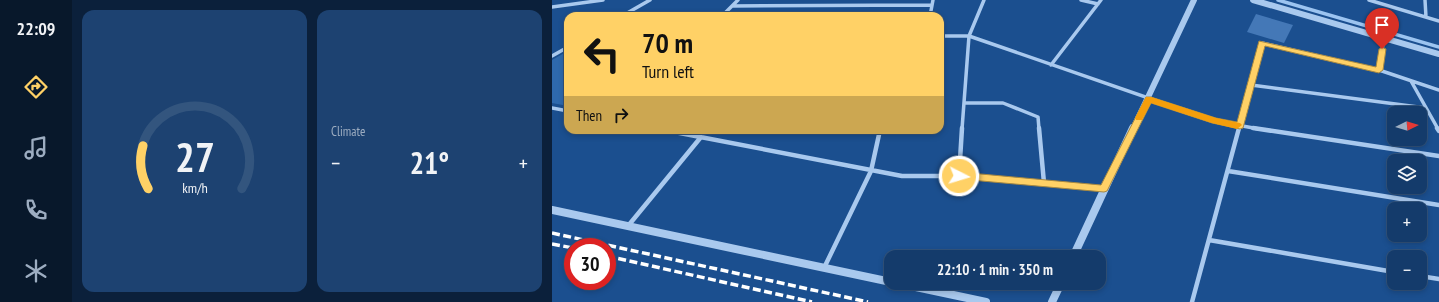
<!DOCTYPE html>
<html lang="en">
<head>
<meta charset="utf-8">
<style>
  body { margin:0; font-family:"PT Sans Narrow",sans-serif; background:#1d4271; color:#f1f3f6; height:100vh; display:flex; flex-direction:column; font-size:15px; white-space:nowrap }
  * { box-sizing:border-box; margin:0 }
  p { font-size:13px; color:#9dadc1 }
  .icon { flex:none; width:22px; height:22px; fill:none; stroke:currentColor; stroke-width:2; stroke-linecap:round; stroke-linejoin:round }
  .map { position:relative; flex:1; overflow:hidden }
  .details { display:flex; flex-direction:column; gap:10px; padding:10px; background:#0b203b; width:480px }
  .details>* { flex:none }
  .hud { position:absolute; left:12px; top:12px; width:380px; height:122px; border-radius:12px; box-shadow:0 2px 6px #0003,0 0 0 1px #33557e; background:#ffd166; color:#111; overflow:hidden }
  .needle { width:26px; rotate:85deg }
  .tools { position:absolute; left:835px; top:106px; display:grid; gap:8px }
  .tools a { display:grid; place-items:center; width:40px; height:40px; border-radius:8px; background:#143b6b; box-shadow:0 2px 6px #0003,0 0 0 1px #33557e; font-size:20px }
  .speed { position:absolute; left:12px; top:238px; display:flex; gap:8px; font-size:20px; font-weight:700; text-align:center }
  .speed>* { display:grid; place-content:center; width:52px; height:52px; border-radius:50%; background:#143b6b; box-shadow:0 2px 6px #0003,0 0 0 1px #33557e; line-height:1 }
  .speed .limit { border:6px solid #d22; background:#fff; color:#111 }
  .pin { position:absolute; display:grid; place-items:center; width:34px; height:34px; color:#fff; margin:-41px -17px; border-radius:50% 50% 50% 0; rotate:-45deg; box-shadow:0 0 4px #0007 }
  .pin .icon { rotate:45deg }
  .me { position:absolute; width:44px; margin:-22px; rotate:95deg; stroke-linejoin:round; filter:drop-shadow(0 0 3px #0008) }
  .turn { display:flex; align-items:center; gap:14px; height:84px; padding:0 12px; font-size:18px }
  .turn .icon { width:52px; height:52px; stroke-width:2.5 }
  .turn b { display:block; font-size:28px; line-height:34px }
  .then { display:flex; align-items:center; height:38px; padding:0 12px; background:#0003; gap:8px; font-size:15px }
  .big { font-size:30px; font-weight:700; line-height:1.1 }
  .details .tile { flex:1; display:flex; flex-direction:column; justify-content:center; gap:6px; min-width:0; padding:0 14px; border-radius:12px; background:#1d4271 }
  .details .dial { align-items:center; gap:0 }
  .dial svg { height:104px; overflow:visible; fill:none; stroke:#33557e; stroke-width:7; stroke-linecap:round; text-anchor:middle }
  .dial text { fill:#f1f3f6; stroke:none }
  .heat { display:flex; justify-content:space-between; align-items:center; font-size:22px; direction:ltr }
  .details .tiles { flex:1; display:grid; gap:10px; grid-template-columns:repeat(2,1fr) }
  .trip { position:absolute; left:332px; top:250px; width:222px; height:40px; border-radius:12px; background:#143b6b; box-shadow:0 2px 6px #0003,0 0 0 1px #33557e; font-weight:700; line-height:40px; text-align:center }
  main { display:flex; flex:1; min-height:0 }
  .dock { display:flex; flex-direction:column; width:72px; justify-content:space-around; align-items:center; background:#08182b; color:#9dadc1 }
  .dock .icon { width:28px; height:28px }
  .dock .current { color:#ffd166 }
  .dock b { font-size:18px; color:#f1f3f6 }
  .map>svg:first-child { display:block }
</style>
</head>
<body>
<main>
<nav class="dock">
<b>22:09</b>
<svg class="icon current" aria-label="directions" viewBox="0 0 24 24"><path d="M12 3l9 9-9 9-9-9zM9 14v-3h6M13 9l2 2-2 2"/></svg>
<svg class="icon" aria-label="music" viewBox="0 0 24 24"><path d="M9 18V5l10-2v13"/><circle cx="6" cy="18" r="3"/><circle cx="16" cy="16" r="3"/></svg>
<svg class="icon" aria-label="phone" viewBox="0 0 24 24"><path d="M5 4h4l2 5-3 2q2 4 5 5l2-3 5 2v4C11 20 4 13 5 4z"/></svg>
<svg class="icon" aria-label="climate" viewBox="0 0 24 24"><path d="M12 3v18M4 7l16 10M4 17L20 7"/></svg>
</nav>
<section class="details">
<div class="tiles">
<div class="tile dial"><svg viewBox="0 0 100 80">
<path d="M14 69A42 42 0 1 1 86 69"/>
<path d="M14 69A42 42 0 0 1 10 36" stroke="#ffd166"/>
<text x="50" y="56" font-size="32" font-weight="700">27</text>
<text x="50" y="72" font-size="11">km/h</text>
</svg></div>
<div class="tile"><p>Climate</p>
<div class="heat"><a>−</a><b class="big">21°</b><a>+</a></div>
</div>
</div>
</section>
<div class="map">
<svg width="887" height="302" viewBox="0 0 887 302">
  <rect width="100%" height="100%" fill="#1b4f8f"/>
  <path fill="#2e69ad" d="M14,52H16V106L0,103V60Z"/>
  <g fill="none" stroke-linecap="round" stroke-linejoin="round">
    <path stroke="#9cc4f0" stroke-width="3.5" d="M726,0L887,47"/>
  </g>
  <path fill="#4478b7" d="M704,14L741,25L732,43L695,32Z"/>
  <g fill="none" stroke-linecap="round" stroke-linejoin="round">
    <path stroke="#a9c9ee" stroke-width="3.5" d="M529,0L546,4
      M817,0L887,21
      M873,0L874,17
      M180,6L380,5
      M0,7L51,0
      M70,16L98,0
      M170,16L186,0
      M378,16L381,0
      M388,36H417L663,121L707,129
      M0,56L16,47
      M499,65L549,0
      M827,70L832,38
      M859,81L886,129
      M699,85L874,108
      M412,103H451L486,117L487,129
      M0,108L16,111
      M410,129L417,36L432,0
      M687,129L710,43L827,70L887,90"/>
    <path stroke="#a9c9ee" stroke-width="4.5" d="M487,128L492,183
      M701,128L887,156
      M885,128L887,131
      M112,130L350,176H407L552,189
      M676,171L887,205
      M407,176L410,128
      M76,226L149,137
      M657,240L842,272
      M272,268L319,171L328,130
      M868,276L887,279
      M640,302L687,128"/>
    <path stroke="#a9c9ee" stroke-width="6" d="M701,0L887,54
      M581,129L642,0"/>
    <path stroke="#a9c9ee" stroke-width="8" d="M0,210L339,282
      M521,257L581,128
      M345,283L434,302
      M500,302L509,283"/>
    <path stroke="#fff" stroke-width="3.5" stroke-dasharray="8 3.5" stroke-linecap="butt" d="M0,233L316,302
      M0,244L21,248
      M55,256L260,302"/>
  </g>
  <path fill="#ffd166" stroke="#a68842" d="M707,41L824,67L827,49L830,47L834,49L831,70L827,73L713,46L691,128L688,129L660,123L599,103L555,191L552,192L407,179L404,178L402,176L404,173L407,172L549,185L594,97H599L664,118L685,122Z"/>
  <path fill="#f59e0b" d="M594,97H599L664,118L688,123L690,125L685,129L660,123L599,103L590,120H584L583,118Z"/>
</svg>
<div class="tools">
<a><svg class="needle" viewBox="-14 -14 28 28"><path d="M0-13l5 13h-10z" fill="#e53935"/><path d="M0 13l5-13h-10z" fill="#9dadc1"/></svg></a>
<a><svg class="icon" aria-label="layers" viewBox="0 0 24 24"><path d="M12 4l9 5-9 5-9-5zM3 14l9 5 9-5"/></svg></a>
<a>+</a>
<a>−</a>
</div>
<div class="speed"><div class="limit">30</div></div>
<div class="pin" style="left:830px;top:49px;background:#d93025"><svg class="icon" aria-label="arrive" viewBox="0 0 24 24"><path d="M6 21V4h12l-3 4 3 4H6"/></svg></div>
<svg class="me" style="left:407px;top:176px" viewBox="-20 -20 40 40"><circle r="17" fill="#ffd166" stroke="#fff" stroke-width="3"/><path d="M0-11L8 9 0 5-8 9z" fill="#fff"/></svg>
<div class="trip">22:10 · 1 min · 350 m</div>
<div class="hud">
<div class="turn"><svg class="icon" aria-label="left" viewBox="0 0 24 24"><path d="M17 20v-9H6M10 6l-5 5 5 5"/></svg><div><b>70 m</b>Turn left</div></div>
<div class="then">Then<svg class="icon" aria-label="right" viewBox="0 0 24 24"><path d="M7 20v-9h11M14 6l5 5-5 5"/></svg></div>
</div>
</div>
</main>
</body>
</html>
